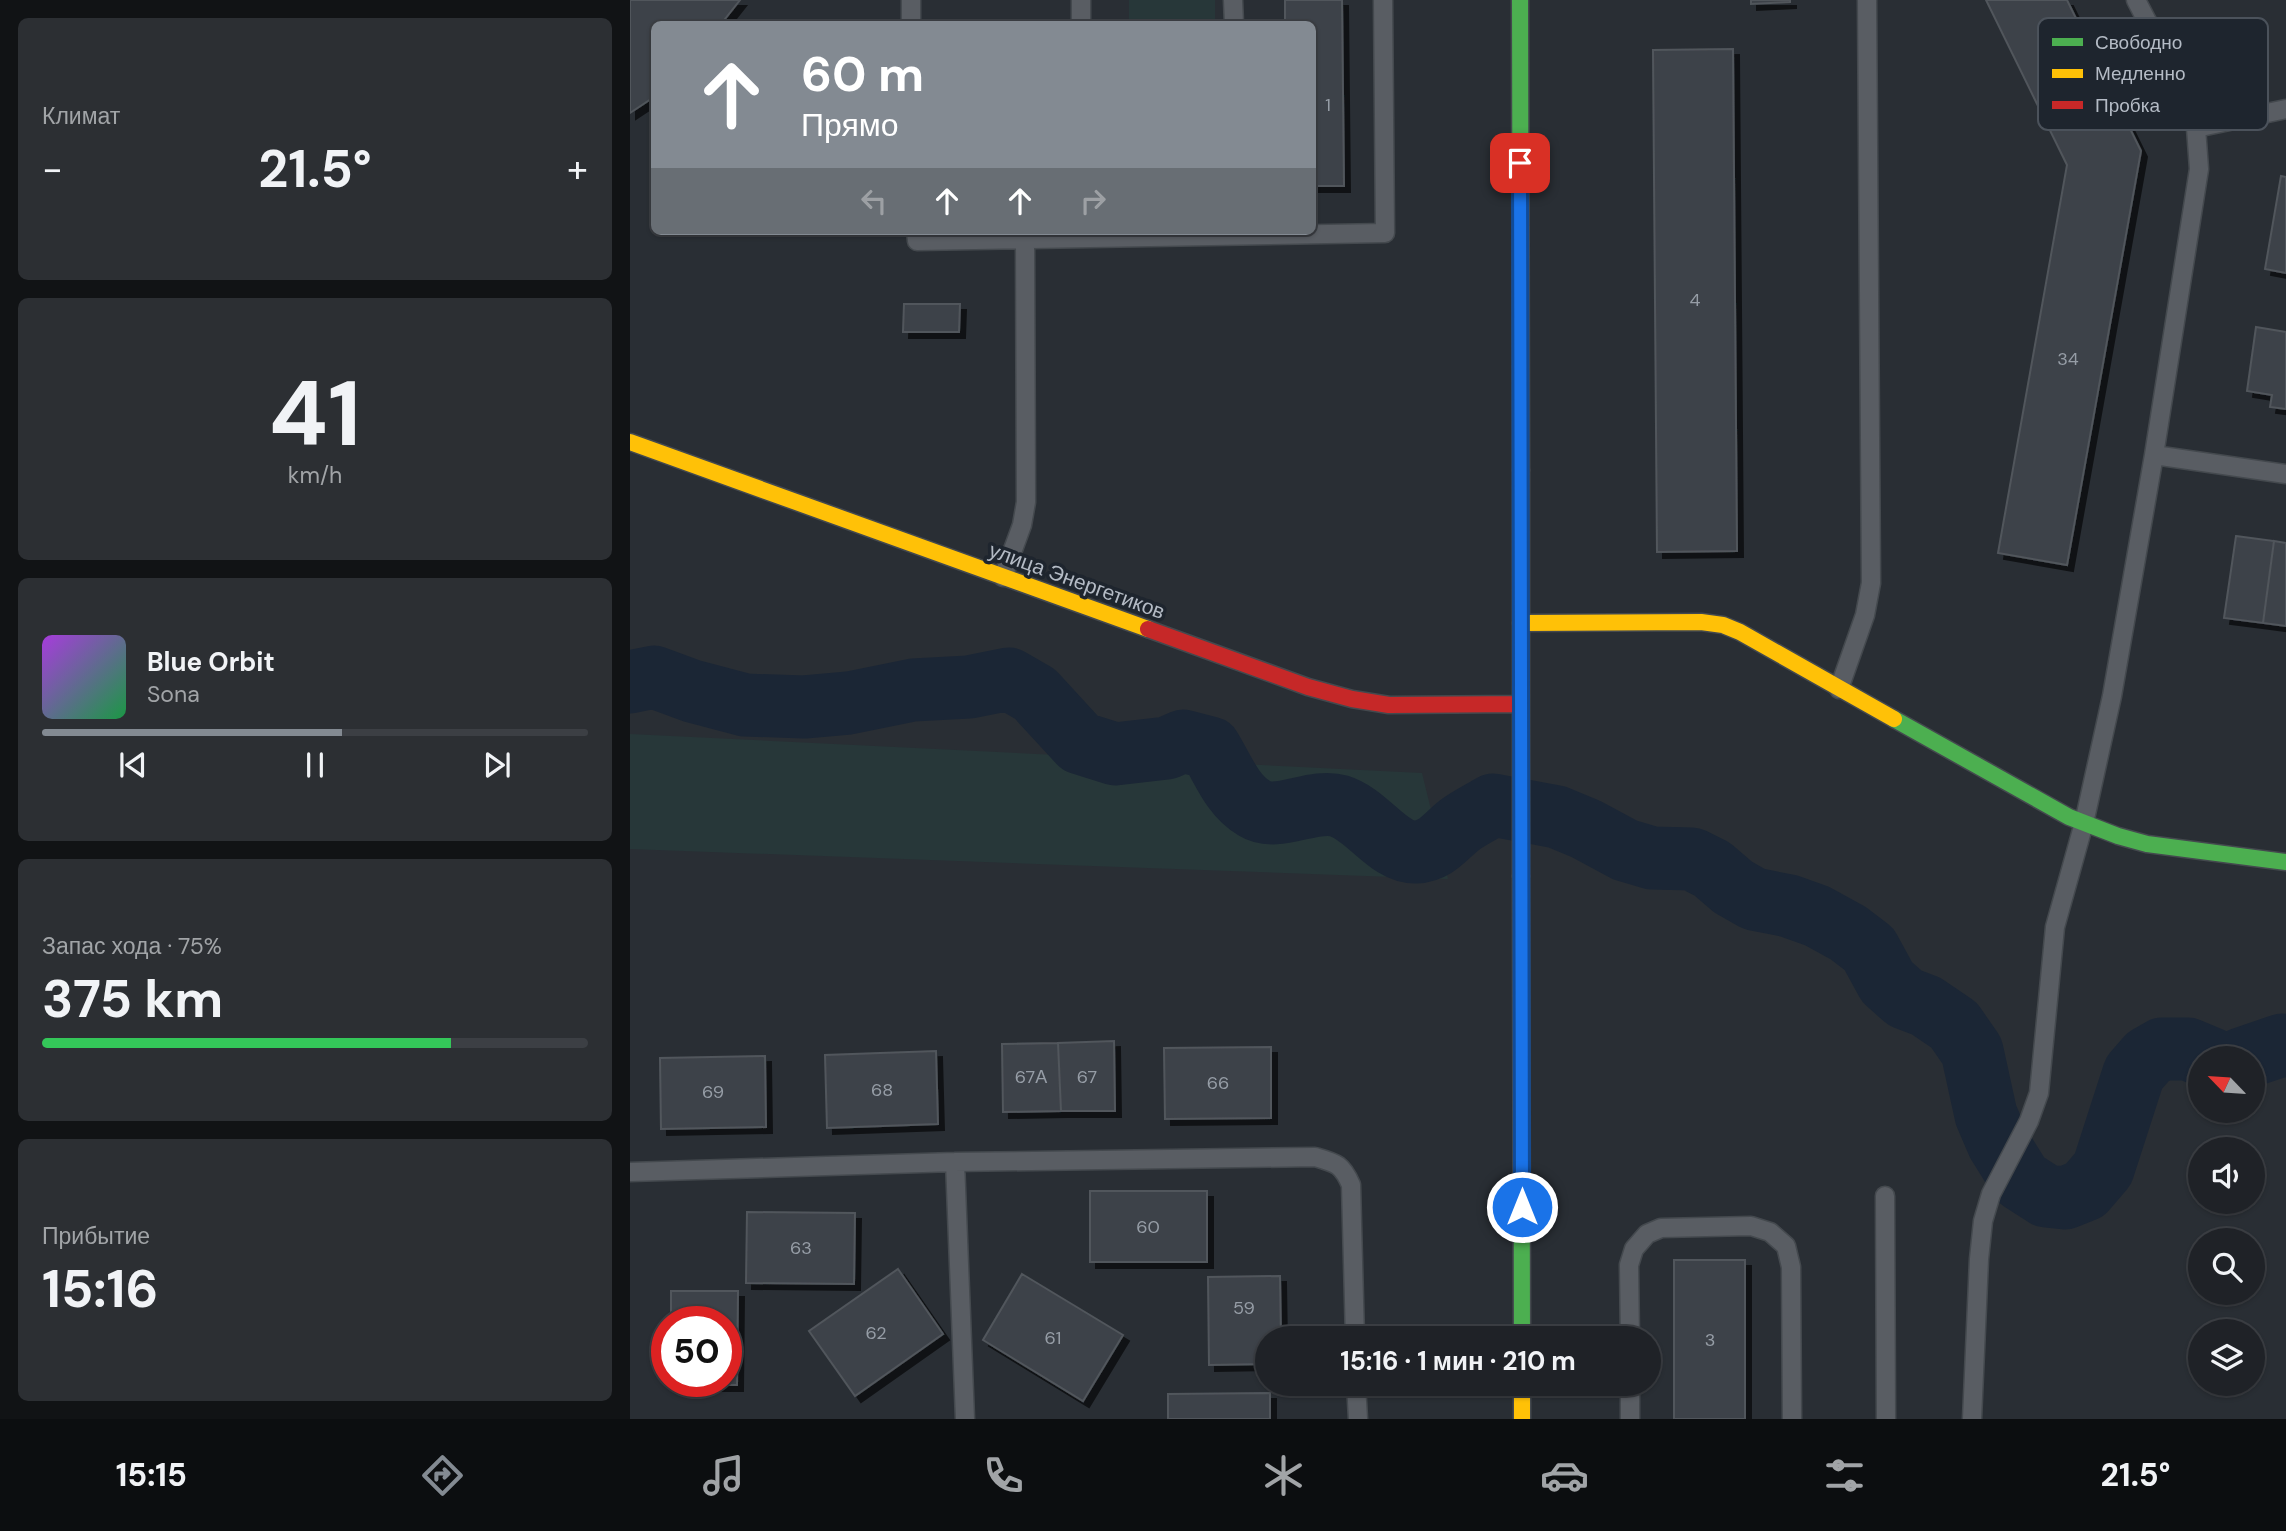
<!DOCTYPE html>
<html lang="ru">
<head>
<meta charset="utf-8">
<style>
  body { margin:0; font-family:"DM Sans",sans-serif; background:#2c2f33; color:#f1f3f6; height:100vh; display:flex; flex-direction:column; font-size:26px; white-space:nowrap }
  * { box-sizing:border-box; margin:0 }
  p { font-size:23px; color:#a1a4a7 }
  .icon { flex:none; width:38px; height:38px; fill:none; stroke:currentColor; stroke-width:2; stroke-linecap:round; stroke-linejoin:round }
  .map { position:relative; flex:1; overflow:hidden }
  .drawer { display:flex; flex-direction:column; gap:18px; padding:18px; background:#111315; width:630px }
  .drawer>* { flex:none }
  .banner { position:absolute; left:21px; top:21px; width:665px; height:214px; border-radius:10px; box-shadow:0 2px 5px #0004,0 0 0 2px #3c3f44; background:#838a92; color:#fff; overflow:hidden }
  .needle { width:46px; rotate:295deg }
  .fabs { position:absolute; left:1558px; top:1046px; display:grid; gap:14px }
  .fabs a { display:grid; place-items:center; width:77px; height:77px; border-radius:50%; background:#1f2227; box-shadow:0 2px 5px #0004,0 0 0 2px #3c3f44; font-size:35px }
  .speed { position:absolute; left:21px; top:1306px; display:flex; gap:14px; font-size:35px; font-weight:700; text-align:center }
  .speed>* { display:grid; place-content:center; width:91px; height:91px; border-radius:50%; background:#1f2227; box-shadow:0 2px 5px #0004,0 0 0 2px #3c3f44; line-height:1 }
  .speed .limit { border:10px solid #d22; background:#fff; color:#111 }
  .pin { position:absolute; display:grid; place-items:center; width:60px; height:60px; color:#fff; margin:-30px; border-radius:14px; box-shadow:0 4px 10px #0006 }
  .me { position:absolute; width:77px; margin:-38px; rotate:0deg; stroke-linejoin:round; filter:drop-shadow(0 0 5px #0008) }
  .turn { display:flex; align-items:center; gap:24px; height:147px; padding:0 35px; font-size:32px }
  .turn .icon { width:91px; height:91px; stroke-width:2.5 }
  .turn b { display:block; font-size:49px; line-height:60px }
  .lanes { display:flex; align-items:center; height:66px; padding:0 35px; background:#0003; justify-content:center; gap:35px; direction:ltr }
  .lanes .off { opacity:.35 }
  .big { font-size:52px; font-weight:700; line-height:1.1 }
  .drawer .tile { flex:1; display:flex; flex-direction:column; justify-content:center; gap:10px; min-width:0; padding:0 24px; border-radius:10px; background:#2c2f33 }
  .drawer .dial { align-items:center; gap:0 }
  .dial b { font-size:91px; line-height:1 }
  .song { display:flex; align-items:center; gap:21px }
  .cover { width:84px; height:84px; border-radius:10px; background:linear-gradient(135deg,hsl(280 70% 55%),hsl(140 70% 35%)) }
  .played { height:7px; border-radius:4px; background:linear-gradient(90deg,#838a92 55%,#3c3f44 55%) }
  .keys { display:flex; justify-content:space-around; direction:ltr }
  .heat { display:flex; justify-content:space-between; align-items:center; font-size:38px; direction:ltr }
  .charge { height:10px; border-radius:5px; background:linear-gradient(90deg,#34c759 75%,#3c3f44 0) }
  .trip { position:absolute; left:625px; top:1326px; width:406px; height:70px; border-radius:35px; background:#1f2227; box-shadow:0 2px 5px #0004,0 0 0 2px #3c3f44; font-weight:700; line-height:70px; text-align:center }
  .dock { display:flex; height:112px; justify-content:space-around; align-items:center; background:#0c0e10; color:#a1a4a7 }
  .dock .icon { width:49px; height:49px }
  .dock .on { color:#838a92 }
  .dock b { font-size:32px; color:#f1f3f6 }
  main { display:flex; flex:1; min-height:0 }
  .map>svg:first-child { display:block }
</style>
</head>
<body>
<main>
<section class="drawer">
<div class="tile"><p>Климат</p>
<div class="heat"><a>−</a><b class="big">21.5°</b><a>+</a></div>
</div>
<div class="tile dial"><b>41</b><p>km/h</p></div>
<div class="tile">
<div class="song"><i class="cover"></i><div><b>Blue Orbit</b><p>Sona</p></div></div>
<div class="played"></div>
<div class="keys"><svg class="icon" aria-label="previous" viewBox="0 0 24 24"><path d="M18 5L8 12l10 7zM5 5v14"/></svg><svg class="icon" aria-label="pause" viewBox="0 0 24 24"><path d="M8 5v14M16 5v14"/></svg><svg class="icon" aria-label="next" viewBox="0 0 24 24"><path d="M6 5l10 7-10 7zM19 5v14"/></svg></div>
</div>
<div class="tile"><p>Запас хода · 75%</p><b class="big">375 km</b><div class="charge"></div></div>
<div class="tile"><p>Прибытие</p><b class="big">15:16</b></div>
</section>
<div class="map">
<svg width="1656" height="1419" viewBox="0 0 1656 1419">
  <defs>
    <filter id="shadow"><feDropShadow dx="6" dy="6" stdDeviation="0" flood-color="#0009"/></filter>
  </defs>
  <rect width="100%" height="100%" fill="#292e34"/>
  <path fill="#273739" d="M499,0H585V24H499Z
    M0,734L792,773L818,879L0,849Z"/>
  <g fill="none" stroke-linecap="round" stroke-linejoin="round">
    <path stroke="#1b2635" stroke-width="63" d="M0,682L24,677L62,691L115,705L174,707L219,703L283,690L339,687L379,679L405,694L450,743L485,754L537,748L553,741L580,748C593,769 602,795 624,808C648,823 682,798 709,806C738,815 758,853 786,852C807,851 816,835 831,824C841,817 853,811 863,805L927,817L956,829L995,850L1022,858L1062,859L1082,869L1103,887L1124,899L1159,906L1187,916L1218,933L1239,949L1257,982L1275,998L1296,1006L1324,1025L1342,1051L1356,1115L1368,1143L1391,1180L1416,1196L1435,1198L1455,1190L1473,1169L1504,1073L1518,1057L1532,1049H1558L1582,1059
      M1611,1059L1652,1045L1656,1046"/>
  </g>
  <path fill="#3e4249" stroke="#51565c" stroke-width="2" filter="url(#shadow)" d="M0,0H110L91,24H24V97L0,113Z
    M655,0H712L714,186H682V24H655Z
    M1121,0H1160V2L1121,4Z
    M1356,0H1437L1511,151L1437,565L1368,553L1437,165Z
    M1103,49L1107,551L1027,552L1023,50Z
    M1651,176L1656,177V273L1635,269Z
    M274,304H330L329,332H273Z
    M1626,327L1656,332V409L1640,407L1642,395L1617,391Z
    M1606,536L1644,541L1633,623L1594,618Z
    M1644,541L1656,543V626L1633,623Z
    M484,1041L485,1111H431L428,1043Z
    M428,1043L431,1111L373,1112L372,1044Z
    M641,1047V1118L535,1119L534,1048Z
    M306,1051L308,1124L197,1128L195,1055Z
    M135,1056L136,1127L31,1129L30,1058Z
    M460,1191H577V1262H460Z
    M117,1212L225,1213L224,1284L116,1283Z
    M1044,1260H1115V1419H1044Z
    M268,1269L313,1334L225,1396L179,1331Z
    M392,1274L493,1335L453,1401L353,1340Z
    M650,1276L651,1339H637V1364L579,1365L578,1277Z
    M41,1291H108L107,1385H41V1381H96V1321H41Z
    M640,1393V1419H538V1394Z"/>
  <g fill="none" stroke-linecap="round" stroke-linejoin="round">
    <defs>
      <path id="lane" d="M281,0V24
        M451,0V24
        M603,0L604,24
        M1566,128L1656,109
        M286,231L287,241L755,233L753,0
        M1524,455L1656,474
        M373,577L392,525L396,502L395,239
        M1209,689L1235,615L1241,583L1237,0
        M325,1162L335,1419
        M0,1172L325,1162L685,1157C706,1163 712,1164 721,1185L725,1339
        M1255,1196L1256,1419
        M1000,1339L999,1265L1004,1249L1017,1234L1031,1228L1121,1226L1140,1232L1156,1246L1161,1267L1162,1419
        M726,1384L728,1419
        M1000,1384V1419
        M1342,1419L1349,1259L1353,1221L1361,1194L1399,1121L1409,1093L1425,927L1454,823L1482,696L1524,455L1569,169L1566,128L1557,98L1506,0"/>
      <path id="fast" d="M890,0L891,470
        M1264,719L1439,817L1488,836L1517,844L1656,862
        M891,876L892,1339"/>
      <path id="slow" d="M0,442L518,629
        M891,623L1071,622L1093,625L1110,632L1264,719
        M892,1384V1419"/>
      <path id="jam" d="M891,470V876
        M518,629L678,687L722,699L759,705L890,704"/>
    </defs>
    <use href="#lane" stroke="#44494e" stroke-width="21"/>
    <use href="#fast" stroke="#44494e" stroke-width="19"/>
    <use href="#slow" stroke="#44494e" stroke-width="19"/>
    <use href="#jam" stroke="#44494e" stroke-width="19"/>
    <use href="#lane" stroke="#595d63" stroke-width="18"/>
    <use href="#fast" stroke="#4caf50" stroke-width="16"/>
    <use href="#slow" stroke="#ffc107" stroke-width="16"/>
    <use href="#jam" stroke="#c62828" stroke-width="16"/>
  </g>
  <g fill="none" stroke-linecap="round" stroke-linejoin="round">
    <defs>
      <path id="route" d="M890,163L892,1207"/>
    </defs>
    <use href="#route" stroke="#114b97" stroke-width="18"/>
    <use href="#route" stroke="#1a73e8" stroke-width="12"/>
  </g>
  <g text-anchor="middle" stroke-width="7" stroke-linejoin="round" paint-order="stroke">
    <g font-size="18" fill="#969da6">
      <text x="698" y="111">1</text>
      <text x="1065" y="306">4</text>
      <text x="1438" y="365">34</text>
      <text x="401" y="1083">67А</text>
      <text x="457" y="1083">67</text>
      <text x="588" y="1089">66</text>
      <text x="252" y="1096">68</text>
      <text x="83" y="1098">69</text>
      <text x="518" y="1233">60</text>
      <text x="171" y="1254">63</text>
      <text x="614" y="1314">59</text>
      <text x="246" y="1339">62</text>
      <text x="423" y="1344">61</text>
      <text x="1080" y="1346">3</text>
    </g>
    <g font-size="21" fill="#b4bbc5" stroke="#1e252e">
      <text transform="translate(447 581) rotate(20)" y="7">улица Энергетиков</text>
    </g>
  </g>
  <rect x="1408" y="18" width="230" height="112" rx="10" fill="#1e252e" stroke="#4b525b" stroke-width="2"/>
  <rect x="1422" y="38" width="31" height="8" fill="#4caf50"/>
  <rect x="1422" y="69" width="31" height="9" fill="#ffc107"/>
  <rect x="1422" y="101" width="31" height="8" fill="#c62828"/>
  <g font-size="19" fill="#b4bbc5">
    <text x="1465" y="49">Свободно</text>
    <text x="1465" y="80">Медленно</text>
    <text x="1465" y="112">Пробка</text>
  </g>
</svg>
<div class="fabs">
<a><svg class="needle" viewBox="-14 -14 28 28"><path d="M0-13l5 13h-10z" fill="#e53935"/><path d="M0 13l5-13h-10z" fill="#a1a4a7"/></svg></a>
<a><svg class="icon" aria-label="sound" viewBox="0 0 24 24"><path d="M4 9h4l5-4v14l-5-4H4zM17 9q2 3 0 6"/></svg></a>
<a><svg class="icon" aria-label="search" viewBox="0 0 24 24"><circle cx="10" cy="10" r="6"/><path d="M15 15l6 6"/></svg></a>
<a><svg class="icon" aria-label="layers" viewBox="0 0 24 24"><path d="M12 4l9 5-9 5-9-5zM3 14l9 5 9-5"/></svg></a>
</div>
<div class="speed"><div class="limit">50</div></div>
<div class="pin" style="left:890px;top:163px;background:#d93025"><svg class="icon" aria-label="arrive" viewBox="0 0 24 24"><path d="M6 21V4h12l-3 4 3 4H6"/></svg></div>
<svg class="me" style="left:892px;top:1207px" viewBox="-20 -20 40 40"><circle r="17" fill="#1a73e8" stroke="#fff" stroke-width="3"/><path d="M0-11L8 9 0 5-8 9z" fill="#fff"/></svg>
<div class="trip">15:16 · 1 мин · 210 m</div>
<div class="banner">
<div class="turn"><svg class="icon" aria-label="ahead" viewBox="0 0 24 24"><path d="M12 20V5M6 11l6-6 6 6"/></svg><div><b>60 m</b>Прямо</div></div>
<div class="lanes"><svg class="icon off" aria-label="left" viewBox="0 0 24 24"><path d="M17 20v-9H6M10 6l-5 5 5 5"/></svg><svg class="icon" aria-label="ahead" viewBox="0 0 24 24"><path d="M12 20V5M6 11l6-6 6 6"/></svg><svg class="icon" aria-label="ahead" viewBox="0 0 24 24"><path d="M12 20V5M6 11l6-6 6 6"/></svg><svg class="icon off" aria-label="right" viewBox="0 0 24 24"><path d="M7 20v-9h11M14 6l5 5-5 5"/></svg></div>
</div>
</div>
</main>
<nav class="dock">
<b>15:15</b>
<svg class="icon on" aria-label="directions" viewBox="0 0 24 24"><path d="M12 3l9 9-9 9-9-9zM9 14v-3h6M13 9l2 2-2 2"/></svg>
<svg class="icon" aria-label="music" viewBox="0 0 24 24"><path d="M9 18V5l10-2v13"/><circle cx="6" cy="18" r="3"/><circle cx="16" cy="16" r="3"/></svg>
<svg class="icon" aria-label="phone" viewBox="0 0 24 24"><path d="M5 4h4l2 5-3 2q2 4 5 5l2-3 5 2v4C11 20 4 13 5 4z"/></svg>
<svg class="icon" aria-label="climate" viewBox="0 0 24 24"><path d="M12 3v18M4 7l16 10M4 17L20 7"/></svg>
<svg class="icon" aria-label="car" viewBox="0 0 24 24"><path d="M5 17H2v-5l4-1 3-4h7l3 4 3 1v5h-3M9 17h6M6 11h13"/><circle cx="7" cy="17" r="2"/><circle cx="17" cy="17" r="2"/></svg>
<svg class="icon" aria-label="filters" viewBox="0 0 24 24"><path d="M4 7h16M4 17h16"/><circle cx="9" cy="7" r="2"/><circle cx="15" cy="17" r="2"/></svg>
<b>21.5°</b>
</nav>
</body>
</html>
